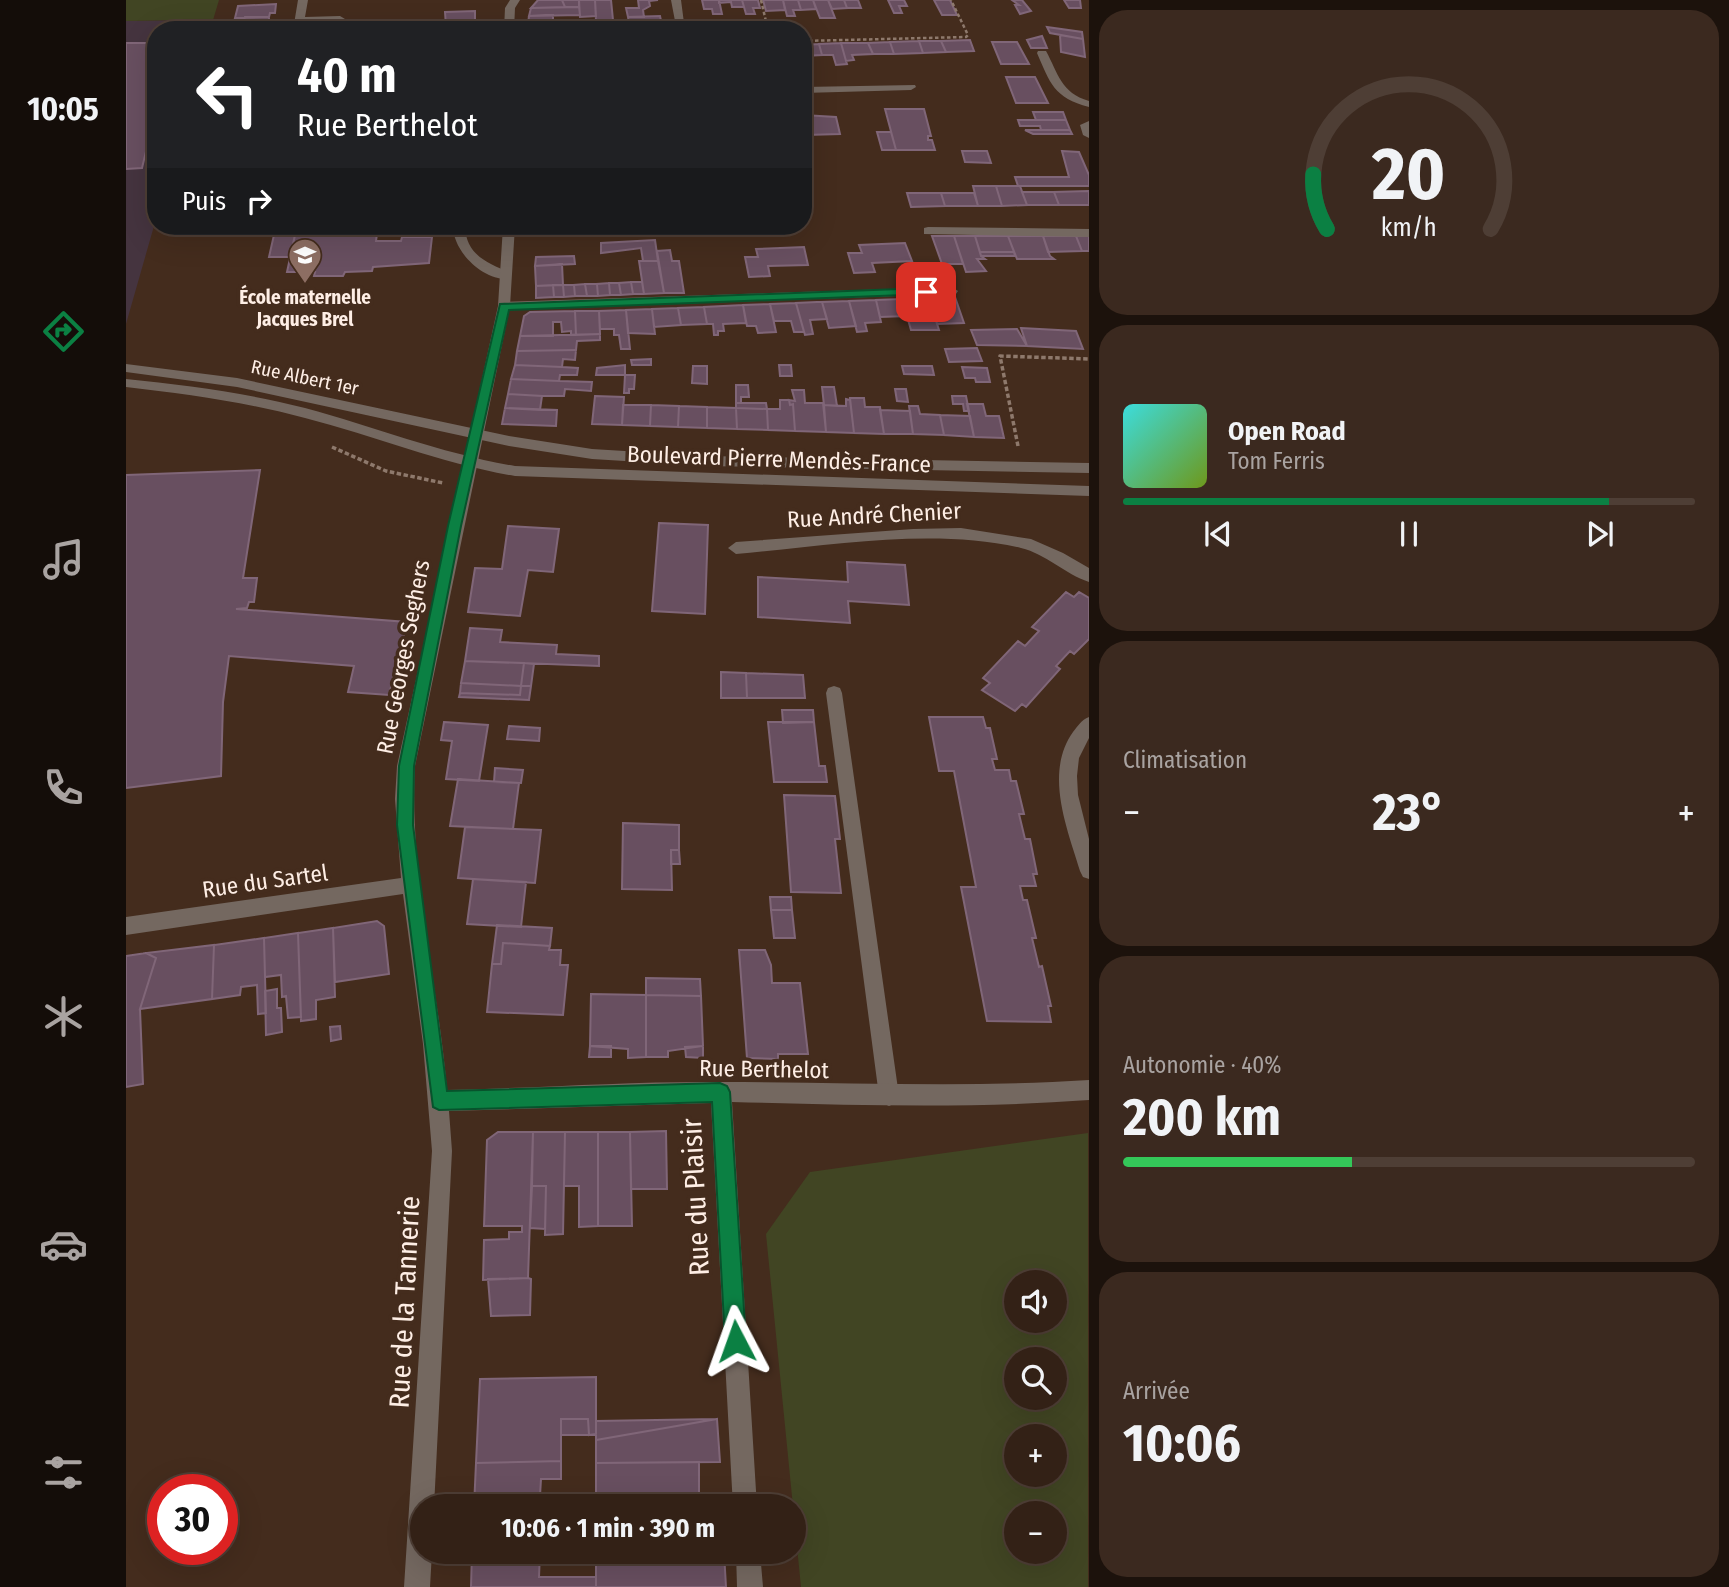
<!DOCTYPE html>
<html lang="fr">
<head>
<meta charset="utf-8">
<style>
  body { margin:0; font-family:"Fira Sans Condensed",sans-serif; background:#3b291f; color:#f1f3f6; height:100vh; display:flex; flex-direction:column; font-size:26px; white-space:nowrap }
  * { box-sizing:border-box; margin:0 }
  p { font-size:23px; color:#a9a3a1 }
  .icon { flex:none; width:38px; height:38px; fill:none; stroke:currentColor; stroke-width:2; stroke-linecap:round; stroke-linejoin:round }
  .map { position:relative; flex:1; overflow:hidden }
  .drawer { display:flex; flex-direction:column; gap:10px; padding:10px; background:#1c120c; width:640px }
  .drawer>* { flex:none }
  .banner { position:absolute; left:21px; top:21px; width:665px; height:214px; border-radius:28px; box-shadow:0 7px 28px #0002,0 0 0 2px #4e3e35; background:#202124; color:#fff; overflow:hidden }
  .buttons { position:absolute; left:878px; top:1270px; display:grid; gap:14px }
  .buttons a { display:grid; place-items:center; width:63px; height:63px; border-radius:50%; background:#332116; box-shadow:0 7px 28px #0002,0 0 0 2px #4e3e35; font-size:35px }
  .speed { position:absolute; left:21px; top:1474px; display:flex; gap:14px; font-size:35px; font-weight:700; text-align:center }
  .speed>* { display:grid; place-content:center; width:91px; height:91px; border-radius:50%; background:#332116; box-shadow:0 7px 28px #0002,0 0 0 2px #4e3e35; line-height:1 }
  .speed .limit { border:10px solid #d22; background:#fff; color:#111 }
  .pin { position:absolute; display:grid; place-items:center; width:60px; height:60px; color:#fff; margin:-30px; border-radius:14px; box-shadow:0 4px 10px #0006 }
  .me { position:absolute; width:77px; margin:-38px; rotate:356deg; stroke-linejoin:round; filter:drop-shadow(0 0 5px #0008) }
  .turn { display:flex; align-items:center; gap:24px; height:147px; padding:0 35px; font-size:32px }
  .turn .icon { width:91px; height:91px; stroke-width:2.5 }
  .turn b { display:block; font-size:49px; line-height:60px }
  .then { display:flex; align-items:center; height:66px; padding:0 35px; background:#0003; gap:14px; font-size:26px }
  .big { font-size:52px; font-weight:700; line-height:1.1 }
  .drawer .tile { flex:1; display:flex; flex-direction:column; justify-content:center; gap:10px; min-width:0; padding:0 24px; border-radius:28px; background:#3b291f }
  .drawer .dial { align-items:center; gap:0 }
  .dial svg { height:182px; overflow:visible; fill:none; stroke:#4e3e35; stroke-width:7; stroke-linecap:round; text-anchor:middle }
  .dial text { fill:#f1f3f6; stroke:none }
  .song { display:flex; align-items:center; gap:21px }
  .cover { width:84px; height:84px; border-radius:10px; background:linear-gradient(135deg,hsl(180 70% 55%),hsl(80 70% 35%)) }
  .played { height:7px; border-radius:4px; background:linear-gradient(90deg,#0b8043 85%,#4e3e35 85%) }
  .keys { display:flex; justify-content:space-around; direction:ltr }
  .heat { display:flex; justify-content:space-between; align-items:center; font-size:38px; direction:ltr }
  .charge { height:10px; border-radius:5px; background:linear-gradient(90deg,#34c759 40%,#4e3e35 0) }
  .trip { position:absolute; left:284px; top:1494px; width:396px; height:70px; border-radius:35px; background:#332116; box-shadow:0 7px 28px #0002,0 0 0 2px #4e3e35; font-weight:700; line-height:70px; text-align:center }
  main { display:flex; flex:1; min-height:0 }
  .menu { display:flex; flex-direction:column; width:126px; justify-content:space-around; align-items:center; background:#140d09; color:#a9a3a1 }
  .menu .icon { width:49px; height:49px }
  .menu .current { color:#0b8043 }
  .menu b { font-size:32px; color:#f1f3f6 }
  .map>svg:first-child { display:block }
</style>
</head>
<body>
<main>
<nav class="menu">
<b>10:05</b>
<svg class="icon current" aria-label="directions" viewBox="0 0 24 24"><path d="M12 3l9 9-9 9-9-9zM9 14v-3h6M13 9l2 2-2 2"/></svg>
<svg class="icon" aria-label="music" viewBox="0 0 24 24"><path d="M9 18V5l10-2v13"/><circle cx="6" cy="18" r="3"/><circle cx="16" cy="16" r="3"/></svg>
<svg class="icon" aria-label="phone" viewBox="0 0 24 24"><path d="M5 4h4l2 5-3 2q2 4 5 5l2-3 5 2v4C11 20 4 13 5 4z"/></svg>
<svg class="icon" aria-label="climate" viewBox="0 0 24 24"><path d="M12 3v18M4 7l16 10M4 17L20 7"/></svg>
<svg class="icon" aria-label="car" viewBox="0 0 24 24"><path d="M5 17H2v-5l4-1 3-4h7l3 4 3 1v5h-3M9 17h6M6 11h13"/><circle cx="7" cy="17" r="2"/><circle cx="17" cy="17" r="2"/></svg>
<svg class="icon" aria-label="filters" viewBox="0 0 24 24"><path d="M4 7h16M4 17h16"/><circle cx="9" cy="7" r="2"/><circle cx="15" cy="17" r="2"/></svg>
</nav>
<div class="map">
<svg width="963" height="1587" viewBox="0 0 963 1587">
  <rect width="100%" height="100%" fill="#442c1d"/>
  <path fill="#45343f" d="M53,20L51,30H30V219L0,324V21Z"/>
  <path fill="#414523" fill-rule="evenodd" d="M0,0H93L84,30H60L53,20L0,21Z
    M962,1133V1587H675L640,1234L684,1172ZM891,1283H929V1321H891ZM891,1360H929V1398H891ZM891,1437H929V1475H891ZM891,1514H929V1552H891Z"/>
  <path fill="#684f60" stroke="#806678" stroke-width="2" d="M412,0H436L439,7L405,8Z
    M436,0H453V7H439Z
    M453,0H469L470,16L454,17Z
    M469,0H485L487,20L470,21Z
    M512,0H532L523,1L524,6L517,10L518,17H502L500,8H513Z
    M576,0H593L596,14H587L586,9H578Z
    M593,0H616L618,7H606L605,2L593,3Z
    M616,0H632L634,8H627L629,14H620Z
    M637,0H657L659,10L640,11Z
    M657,0H672L675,10H667L669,16H661Z
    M672,0H687L690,9L675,10Z
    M687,0H702L709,18H694Z
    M702,0H718L721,8L706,9Z
    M718,0H732L735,8H721Z
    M762,0H778L781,6H773L776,13H768Z
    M808,0H824L831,15H816Z
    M886,0H896L905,11L894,14L889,5H893Z
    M938,0H954L955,8H943Z
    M150,4L149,13H144L143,17L109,18L112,6Z
    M453,7L454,15L403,16L405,8Z
    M349,11V20L345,21V26L320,27L319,12Z
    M427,15V23L402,24L403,16Z
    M534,16L537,30H504L502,17Z
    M119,17H143V20H148L146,30H105L108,22L118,21Z
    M440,23V30H402V24Z
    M921,27L956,32L957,39L924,33Z
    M30,33V110L16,168L0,169V43H22Z
    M934,35L957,39L959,57L935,52Z
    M916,36L921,48H905L901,40Z
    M844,40L848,51L820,52L815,41Z
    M793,41H815L820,52L797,53Z
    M793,41L797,53L768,54L764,42Z
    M764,42L768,54H747L742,43Z
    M866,42H891L903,64H875Z
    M715,43L720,61L721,64L710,65L707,55H696L693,44Z
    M715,43H742L747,54L726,55L728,60L720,61Z
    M693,44L696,55L677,56V45Z
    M880,77H909L922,103H890Z
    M759,109H798L805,136H802V140H806L809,150H770Z
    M907,112H937L940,120H910Z
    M677,115L710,117L714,134L680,135Z
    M892,120H940L944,130H915L914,126H894Z
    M899,130H944L946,134H907Z
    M751,132H765L770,150H756Z
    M836,151H861L865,163L839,162Z
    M936,151L953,152L963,175V186H892L889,177H943Z
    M847,186H870L876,206H852Z
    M870,186H894L901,205L876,206Z
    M963,191V205H933L928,192Z
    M896,192H928L933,205H901Z
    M781,193H815L819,206L785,207Z
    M815,193H848L852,206H819Z
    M150,226H171L164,257H143Z
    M171,226H252L250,241H275L276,237H306L303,263L247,267L246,271L219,272L217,276H188L189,272H161Z
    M524,226H580V229L525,231Z
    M806,236H828L837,264H816Z
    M828,236H849L855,256L859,259H851L860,271L840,272Z
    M849,236H882L888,252H854Z
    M882,236H917L924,256L928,259H891Z
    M917,236H950L956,251L922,252Z
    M950,236H963V251H956Z
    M529,240L532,261H517L515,248L475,253V243Z
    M779,243L786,261L746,263L749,272L728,273L722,253H736L733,245Z
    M678,247L682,265L642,266L644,276L623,277L619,257H632L630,249Z
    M544,250L546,261H553L558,293H538L531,251Z
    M854,252H888L889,256H855Z
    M448,256L449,264L409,266L410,257Z
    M513,261H532L538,293L518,294Z
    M436,264L437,285L410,286L409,266Z
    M505,282L507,294L495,295L493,283Z
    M505,282H516L518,294H507Z
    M483,283L484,295L472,296L471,284Z
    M483,283H493L495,295H484Z
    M459,284H471L472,296H461Z
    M459,284L461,296H449L448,285Z
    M427,285H437L438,297H428Z
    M427,285L428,297L410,298V286Z
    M437,285H448L449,296L438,297Z
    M829,297L838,323L811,324L803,298Z
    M803,298L813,330H785L776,299Z
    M776,299L781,316L754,317L750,300Z
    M750,300L755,322L739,323L741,331L731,332L723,301Z
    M723,301L730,326L703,328L696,302Z
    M691,302H696L701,319L684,320L687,334L679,335L670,303Z
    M670,303L678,332H668L665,321H648L644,304Z
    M644,304L650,332L632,333L630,326H621L617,305Z
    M617,305L620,323L597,324L598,331H592V335H588L587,324H581L578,307Z
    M578,307L581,324L555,325L552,308Z
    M552,308L555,325L528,327L526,309Z
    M526,309L529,334L502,333L500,310Z
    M500,310L504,349H495L493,335H488V329H474L473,311Z
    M449,311H473L474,334L450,335Z
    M449,311L450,335H445V331L436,332L435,322H427V336H394L398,316L404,312Z
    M895,328L950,331L957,349L901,346Z
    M891,329L901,346L851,345L845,330Z
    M474,334V340L451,341L450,350L391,351L394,336Z
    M851,348L856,361L823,362L819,349Z
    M450,350L449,360L437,359L436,367L389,365L391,351Z
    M525,359V365H506L505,360Z
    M389,365L436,367L452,368L451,375H434L433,381L385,379Z
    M499,365V375H470L471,368Z
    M653,365H665L666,376H654Z
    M567,366H581V384L566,383Z
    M776,366H806L808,375L778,374Z
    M836,367L861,368L864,382H850L849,378H839Z
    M499,375H509L508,389H503V393H498Z
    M385,379L433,381L466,382L465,391L439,389L438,396H416L382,394Z
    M610,385H622L623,397H615V403H610Z
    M696,387H708L711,406L698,405Z
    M769,389H780L782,402L771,401Z
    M666,390H678L679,403H697L700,432L669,431L667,404L664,405L663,400L669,401Z
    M382,394L416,396L414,410L379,408Z
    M469,396L498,397L496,425L466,424Z
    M826,396H840L843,411H838L837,404H827Z
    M724,398H738L739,407H754L758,434L728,433Z
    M720,399L724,400L728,433L700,432L698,405L720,406Z
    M654,400H663L664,405L667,404L669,431L642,430L641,409H654Z
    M610,403H640L641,409L610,408Z
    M841,404H857L860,416H873L878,438L848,437Z
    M497,405H525L524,426L496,425Z
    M525,405L553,406L552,427L524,426Z
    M553,406L581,407V428L552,427Z
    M783,406H792L794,414L814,415L818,435L787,434Z
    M581,407L610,408L611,429L581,428Z
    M379,408L431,410L430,426L376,424Z
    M610,408L641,409L642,430L611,429Z
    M754,410L784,411L787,434H758Z
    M814,415L844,416L848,437L818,435Z
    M134,470L117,578H131L128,602H123L121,608L110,609L281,622L263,695L222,692L228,666L103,656L97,702L95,776L0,788V475Z
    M533,523L582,525L579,614L526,611Z
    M382,526L433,529L427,572L402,570L394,616L342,612L349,568L376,569Z
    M721,562L779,565L783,605L722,601L724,623L632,617V577L722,582Z
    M940,592L948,597L953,592L963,598V639L948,654L944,651L930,666L934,669L900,707L896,704L889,711L856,690L864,683L857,678L892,641L899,646L913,631L906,627Z
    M344,628L376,630L374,642L431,645L430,654L473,656V666L339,661Z
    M339,661L398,663L395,686L335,683Z
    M398,663L408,664L405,686H395Z
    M595,672L620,673L621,698H595Z
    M620,673L677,675L679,698H621Z
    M335,683L395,686L394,695L334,693Z
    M395,686H405L403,700L333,697L334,693L394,695Z
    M656,710H687L688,722L657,723Z
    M803,717H857L860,728H864L871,759H866L869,770H883L885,781H890L898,814H893L899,839H904L911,874H907L910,886H894L897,900H901L910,938H906L913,967L916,966L925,1006H922L925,1022L861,1021L835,887H850L828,771H813Z
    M318,722L362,725L353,781L320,779L326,741L315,740Z
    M642,722H688L693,766H699L701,782H648Z
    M383,726L414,728L413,741L381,739Z
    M369,768L397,770L395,783L368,782Z
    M332,779L393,783L387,829L324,826Z
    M658,795L709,796L714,839H709L715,893L665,892Z
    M497,823L553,825V850H545L546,890L496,889Z
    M339,827L415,830L409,883L332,878Z
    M545,850H553L554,864H545Z
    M347,879L400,882L395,927L341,924Z
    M644,897H665L666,910H645Z
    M645,910H666L669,938H648Z
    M251,921L258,926L263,974L209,982L207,928Z
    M371,925L426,928L424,946L377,943L375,964H366Z
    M207,928L209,997L190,1000V1019L175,1021L172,933Z
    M172,933L175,1017L162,1018L160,996L156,997L155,975L139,977L138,938Z
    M138,938L140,1013L132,1014L131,985L115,987L114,995L86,999L88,945Z
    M377,943L424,946L423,950H435L434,965H442L437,1015L361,1012L366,964H375Z
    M88,945L86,999L14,1009L30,958L20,953Z
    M613,950H639L645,965L646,983H674L682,1054H652V1059L621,1058Z
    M20,953L30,958L14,1009L17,1084L0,1087V956Z
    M520,978L574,979L575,996L520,995Z
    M151,989V1008H155L156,1032L140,1035L139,991Z
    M465,994L520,995V1057L502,1058V1049L464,1046Z
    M520,995L575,996L577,1046L542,1051V1057H520Z
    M214,1026L215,1039L205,1041L204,1027Z
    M464,1046H485V1057H463Z
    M577,1046V1058L560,1057L559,1047Z
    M540,1131L541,1189H505L504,1132Z
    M372,1132H407L402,1278L357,1280L358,1240L383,1239V1232H396V1226H358L361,1140Z
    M407,1132H439L437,1234L419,1235L420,1186H406Z
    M439,1132H472V1226L453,1227V1186H438Z
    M472,1132H504L506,1226H472Z
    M406,1186H420L419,1229L404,1228Z
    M402,1278L405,1279L404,1315L365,1316L362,1279Z
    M470,1377V1434L463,1435L462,1419H435V1461L350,1463L354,1379Z
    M435,1419H462L463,1435H435Z
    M591,1419L594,1462L470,1463V1440Z
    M591,1419L470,1440V1421Z
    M435,1461V1479H415L414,1496H471L470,1504L348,1507L350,1463Z
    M573,1462V1507H470V1463Z
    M346,1552H414L413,1577H470V1587H345Z
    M470,1552H598L600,1587H470Z"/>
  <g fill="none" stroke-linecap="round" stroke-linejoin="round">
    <path stroke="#8e796c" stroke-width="2.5" stroke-dasharray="3.5 2.5" stroke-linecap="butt" d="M635,0L642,30
      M677,41L840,37L842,35L825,0"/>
    <path stroke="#8e796c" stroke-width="3.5" stroke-dasharray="4.5 2.5" stroke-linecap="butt" d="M892,446L874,356L963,359
      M206,447L260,471L317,483"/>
    <path fill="#746860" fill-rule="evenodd" d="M545,0H555L558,23L549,21Z
      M912,51H920C932,73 935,93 963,101V107C928,98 924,83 911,53Z
      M789,85L790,87L785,90L677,93V87Z
      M963,121V138L957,135L954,125Z
      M327,226H339C340,255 361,263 385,273V279C358,282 327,252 327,226Z
      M802,227L963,229V237L798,234V228Z
      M826,287L832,291L830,294L378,310L372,306L378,302Z
      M708,686L714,688L716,693L773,1096L770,1103L763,1106L756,1103L753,1096L700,693L702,688Z"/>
    <path fill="#746860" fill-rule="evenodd" d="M172,0H182L179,17L214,16L219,19L214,22L178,23L177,30H167Z
      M384,0H394L389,8L388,30H378L379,8Z
      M377,226H389L384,306L289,766C283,874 312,983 321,1090C413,1088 505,1081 597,1082C719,1082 840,1088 963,1080V1100C844,1109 725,1105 606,1102L631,1507H607L585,1103L323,1111L326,1151L308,1507H296V1552H306L304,1587H278L306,1151L297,1044L277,894L0,935V917L275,878L269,799L271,766L372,306Z
      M835,528L905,539L937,553L963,568V582C939,574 920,554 895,548C807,527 700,546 610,554L602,548L610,542L787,529Z
      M963,717V738L953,758L951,776L952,795L963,839V879L957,877L954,871C941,828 918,773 947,732C952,726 955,720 963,717Z
      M610,1552H634L637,1587H611Z"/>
    <path fill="#746860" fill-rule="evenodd" d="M0,364L111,378L383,436L466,449L580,456L963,463V473L580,466L466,459L383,446L111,387L0,372Z
      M0,379C60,385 120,393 179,408C249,427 317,454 389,466L963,486V496L389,476C317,464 249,436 179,418C120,402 60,394 0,387Z"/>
  </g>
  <path fill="#0b8043" stroke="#07532c" stroke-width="2" d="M800,288L804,289V294L383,310L335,526L288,766L287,825L321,1091L594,1083L601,1086L604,1092L620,1341L617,1348L610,1351L602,1348L599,1341L586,1102L313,1110L307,1107L271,825L273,766L322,526L374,304Z"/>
  <defs>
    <symbol id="school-pin" viewBox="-11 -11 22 30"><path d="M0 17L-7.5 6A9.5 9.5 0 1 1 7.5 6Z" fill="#8d6e63" stroke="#442c1d"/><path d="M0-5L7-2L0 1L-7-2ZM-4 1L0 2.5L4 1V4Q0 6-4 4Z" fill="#fff"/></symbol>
  </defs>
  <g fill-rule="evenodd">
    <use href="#school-pin" x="160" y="236" width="38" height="52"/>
  </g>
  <g text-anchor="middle" stroke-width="7" stroke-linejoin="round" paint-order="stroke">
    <g font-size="19" font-weight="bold" fill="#feeee5" stroke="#442c1d">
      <text x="179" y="304">École maternelle<tspan x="179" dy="22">Jacques Brel</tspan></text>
    </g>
    <g font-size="19" fill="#feeee5" stroke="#442c1d">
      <text transform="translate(179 377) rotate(12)" y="7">Rue Albert 1er</text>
    </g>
    <g font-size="23" fill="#feeee5" stroke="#442c1d">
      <text transform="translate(653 459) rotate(2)" y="8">Boulevard Pierre Mendès-France</text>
      <text transform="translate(748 515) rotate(-3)" y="8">Rue André Chenier</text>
      <text transform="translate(277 657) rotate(-79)" y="8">Rue Georges Seghers</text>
      <text transform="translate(139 881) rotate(-8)" y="8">Rue du Sartel</text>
      <text transform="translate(638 1069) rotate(1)" y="8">Rue Berthelot</text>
    </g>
    <g font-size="28" fill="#feeee5" stroke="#442c1d">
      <text transform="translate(569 1197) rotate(-93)" y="10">Rue du Plaisir</text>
      <text transform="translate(278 1302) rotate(-87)" y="10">Rue de la Tannerie</text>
    </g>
  </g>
</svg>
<div class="buttons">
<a><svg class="icon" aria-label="sound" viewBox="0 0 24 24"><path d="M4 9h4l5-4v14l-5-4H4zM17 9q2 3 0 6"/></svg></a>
<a><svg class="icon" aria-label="search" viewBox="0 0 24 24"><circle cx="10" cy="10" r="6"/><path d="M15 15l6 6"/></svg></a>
<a>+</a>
<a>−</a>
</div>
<div class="speed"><div class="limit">30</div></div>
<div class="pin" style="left:800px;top:292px;background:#d93025"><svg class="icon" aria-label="arrive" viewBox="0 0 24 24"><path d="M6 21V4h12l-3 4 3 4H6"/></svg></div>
<svg class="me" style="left:610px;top:1341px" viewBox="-20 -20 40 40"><path d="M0-17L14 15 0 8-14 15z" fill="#0b8043" stroke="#fff" stroke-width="4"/></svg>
<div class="trip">10:06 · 1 min · 390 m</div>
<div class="banner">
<div class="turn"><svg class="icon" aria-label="left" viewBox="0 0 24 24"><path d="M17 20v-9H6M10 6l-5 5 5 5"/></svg><div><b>40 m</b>Rue Berthelot</div></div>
<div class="then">Puis<svg class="icon" aria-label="right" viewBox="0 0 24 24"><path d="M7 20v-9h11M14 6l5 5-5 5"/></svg></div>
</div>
</div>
<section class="drawer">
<div class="tile dial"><svg viewBox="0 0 100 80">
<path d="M14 69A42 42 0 1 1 86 69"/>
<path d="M14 69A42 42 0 0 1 8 45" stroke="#0b8043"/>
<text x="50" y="56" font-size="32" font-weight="700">20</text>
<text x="50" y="72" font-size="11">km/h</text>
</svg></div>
<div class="tile">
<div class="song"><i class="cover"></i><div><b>Open Road</b><p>Tom Ferris</p></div></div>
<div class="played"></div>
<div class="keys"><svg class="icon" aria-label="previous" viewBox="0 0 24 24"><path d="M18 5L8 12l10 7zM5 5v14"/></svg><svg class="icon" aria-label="pause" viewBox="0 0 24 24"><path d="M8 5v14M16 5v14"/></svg><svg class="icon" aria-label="next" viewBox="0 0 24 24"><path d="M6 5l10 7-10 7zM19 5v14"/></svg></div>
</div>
<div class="tile"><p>Climatisation</p>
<div class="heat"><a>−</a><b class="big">23°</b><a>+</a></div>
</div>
<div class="tile"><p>Autonomie · 40%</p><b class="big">200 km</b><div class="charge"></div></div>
<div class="tile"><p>Arrivée</p><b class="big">10:06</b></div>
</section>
</main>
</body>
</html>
